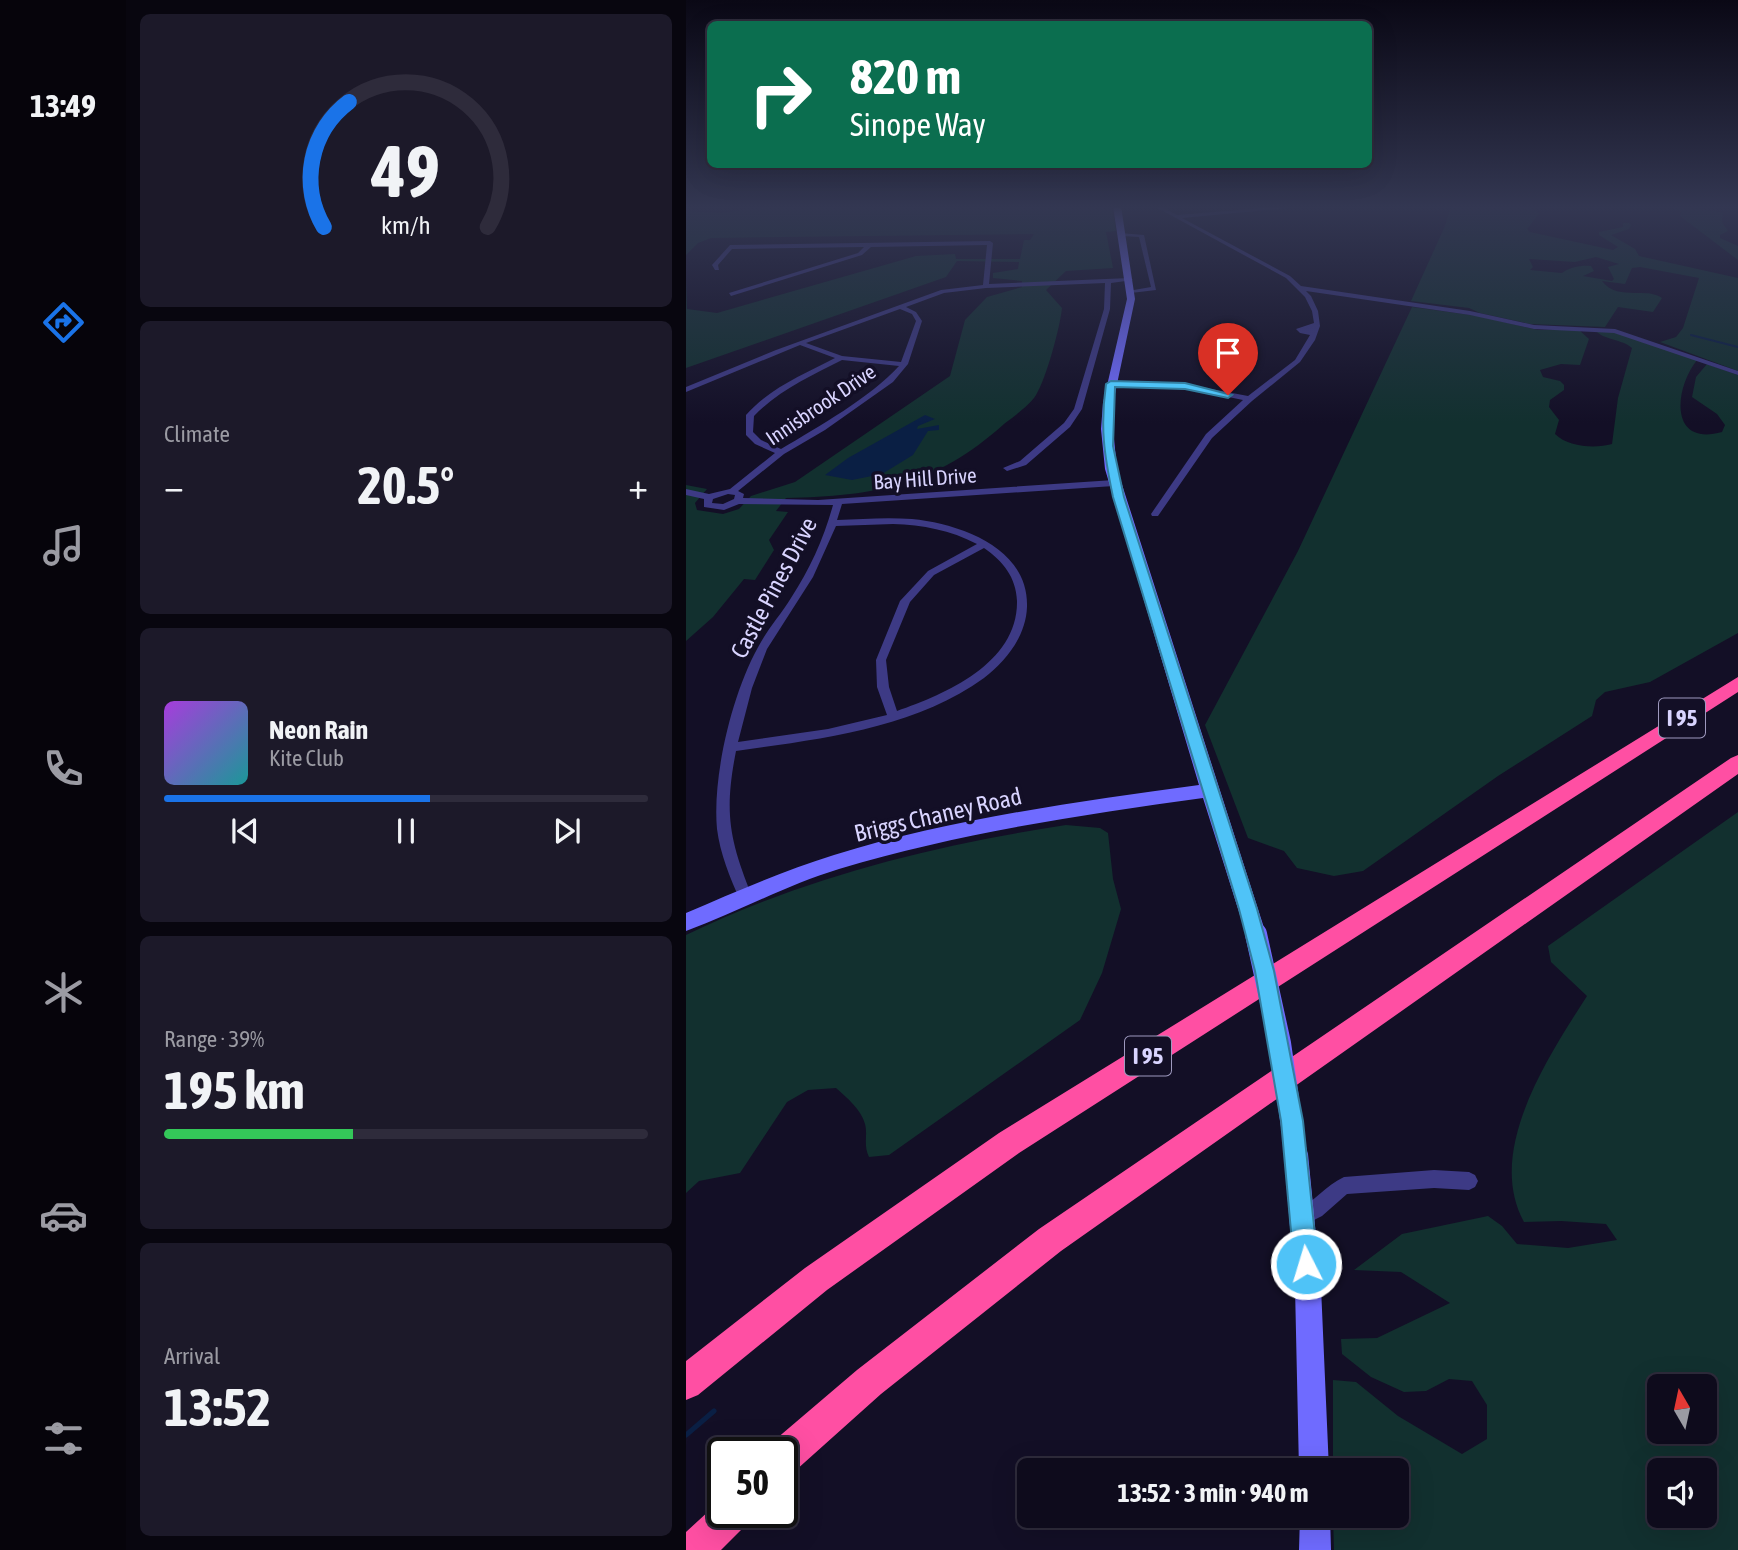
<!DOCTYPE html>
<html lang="en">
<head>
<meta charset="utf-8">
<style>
  body { margin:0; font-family:"Asap Condensed",sans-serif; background:#1c1929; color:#f1f3f6; height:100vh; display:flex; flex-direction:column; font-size:26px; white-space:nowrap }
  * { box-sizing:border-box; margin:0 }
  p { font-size:23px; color:#9b9ba3 }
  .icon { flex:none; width:38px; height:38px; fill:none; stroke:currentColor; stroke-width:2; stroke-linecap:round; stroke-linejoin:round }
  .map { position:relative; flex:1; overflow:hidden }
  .side { display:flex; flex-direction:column; gap:14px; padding:14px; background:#08060f; width:560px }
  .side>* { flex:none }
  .banner { position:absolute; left:21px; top:21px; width:665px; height:147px; border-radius:10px; box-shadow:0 7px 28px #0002,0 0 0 2px #2e2b3b; background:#0b6e4f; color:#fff; overflow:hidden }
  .needle { width:46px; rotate:351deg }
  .fabs { position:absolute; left:961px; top:1374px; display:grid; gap:14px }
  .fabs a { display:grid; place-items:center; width:70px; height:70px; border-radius:10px; background:#0e0b1c; box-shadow:0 7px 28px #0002,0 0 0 2px #2e2b3b; font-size:35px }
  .speed { position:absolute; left:21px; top:1437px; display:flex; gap:14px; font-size:35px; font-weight:700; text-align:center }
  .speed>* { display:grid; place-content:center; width:91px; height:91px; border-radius:50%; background:#0e0b1c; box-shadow:0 7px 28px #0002,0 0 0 2px #2e2b3b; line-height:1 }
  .speed .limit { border:4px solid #111; border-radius:10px; background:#fff; color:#111 }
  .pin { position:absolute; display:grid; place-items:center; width:60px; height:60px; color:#fff; margin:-72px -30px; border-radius:50% 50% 50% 0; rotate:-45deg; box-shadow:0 0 7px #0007 }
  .pin .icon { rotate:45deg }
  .me { position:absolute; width:77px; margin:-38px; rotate:355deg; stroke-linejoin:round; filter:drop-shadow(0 0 5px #0008) }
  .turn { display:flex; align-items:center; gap:24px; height:147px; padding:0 28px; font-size:32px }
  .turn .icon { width:91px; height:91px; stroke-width:2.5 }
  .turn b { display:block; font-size:49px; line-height:60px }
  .big { font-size:52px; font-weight:700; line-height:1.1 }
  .side .card { flex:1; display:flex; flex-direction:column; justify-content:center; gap:10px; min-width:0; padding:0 24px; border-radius:10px; background:#1c1929 }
  .side .dial { align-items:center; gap:0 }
  .dial svg { height:182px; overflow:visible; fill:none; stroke:#2e2b3b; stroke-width:7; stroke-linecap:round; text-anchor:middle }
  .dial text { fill:#f1f3f6; stroke:none }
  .song { display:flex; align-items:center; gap:21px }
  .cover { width:84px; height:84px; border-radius:10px; background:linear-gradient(135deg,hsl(280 70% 55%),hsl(180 70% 35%)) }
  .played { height:7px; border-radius:4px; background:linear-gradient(90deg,#1a73e8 55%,#2e2b3b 55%) }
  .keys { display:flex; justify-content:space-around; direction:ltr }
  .heat { display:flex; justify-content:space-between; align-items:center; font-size:38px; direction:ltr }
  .charge { height:10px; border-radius:5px; background:linear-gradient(90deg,#34c759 39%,#2e2b3b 0) }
  .trip { position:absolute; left:331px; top:1458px; width:392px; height:70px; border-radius:10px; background:#0e0b1c; box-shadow:0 7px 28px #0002,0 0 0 2px #2e2b3b; font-weight:700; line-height:70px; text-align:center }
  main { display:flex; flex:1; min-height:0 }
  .menu { display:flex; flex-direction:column; width:126px; justify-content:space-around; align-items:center; background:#06040b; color:#9b9ba3 }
  .menu .icon { width:49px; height:49px }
  .menu .current { color:#1a73e8 }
  .menu b { font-size:32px; color:#f1f3f6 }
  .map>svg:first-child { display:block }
</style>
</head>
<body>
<main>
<nav class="menu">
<b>13:49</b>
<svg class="icon current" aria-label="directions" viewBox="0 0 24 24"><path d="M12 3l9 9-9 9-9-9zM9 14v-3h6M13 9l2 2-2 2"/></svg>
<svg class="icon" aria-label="music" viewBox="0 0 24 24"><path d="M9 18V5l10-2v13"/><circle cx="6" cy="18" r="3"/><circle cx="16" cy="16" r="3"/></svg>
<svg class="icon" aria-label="phone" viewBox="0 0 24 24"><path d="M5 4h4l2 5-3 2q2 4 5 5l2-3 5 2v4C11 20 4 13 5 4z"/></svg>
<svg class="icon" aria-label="climate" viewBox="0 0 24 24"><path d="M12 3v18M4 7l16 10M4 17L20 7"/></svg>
<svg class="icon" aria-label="car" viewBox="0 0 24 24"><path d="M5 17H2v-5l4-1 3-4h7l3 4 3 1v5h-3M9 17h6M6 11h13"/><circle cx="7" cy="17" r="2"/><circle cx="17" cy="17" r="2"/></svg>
<svg class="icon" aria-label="filters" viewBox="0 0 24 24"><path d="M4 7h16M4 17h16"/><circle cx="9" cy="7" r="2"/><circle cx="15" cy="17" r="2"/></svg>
</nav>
<section class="side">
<div class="card dial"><svg viewBox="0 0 100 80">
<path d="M14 69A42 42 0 1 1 86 69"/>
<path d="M14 69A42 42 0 0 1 25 14" stroke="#1a73e8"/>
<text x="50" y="56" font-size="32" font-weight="700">49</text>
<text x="50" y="72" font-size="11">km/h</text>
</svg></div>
<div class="card"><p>Climate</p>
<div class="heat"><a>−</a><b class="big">20.5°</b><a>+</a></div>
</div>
<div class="card">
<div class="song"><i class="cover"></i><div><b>Neon Rain</b><p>Kite Club</p></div></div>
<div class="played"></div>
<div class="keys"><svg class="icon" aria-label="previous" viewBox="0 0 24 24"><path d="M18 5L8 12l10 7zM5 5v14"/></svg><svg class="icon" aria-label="pause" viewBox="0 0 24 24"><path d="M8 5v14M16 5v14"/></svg><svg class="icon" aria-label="next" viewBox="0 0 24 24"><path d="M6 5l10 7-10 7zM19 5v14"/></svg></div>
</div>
<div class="card"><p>Range · 39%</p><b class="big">195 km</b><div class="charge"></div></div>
<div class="card"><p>Arrival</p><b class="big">13:52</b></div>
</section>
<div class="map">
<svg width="1052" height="1550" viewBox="0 0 1052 1550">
  <rect width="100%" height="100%" fill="#130f26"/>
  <path fill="#12302f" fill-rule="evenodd" d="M80,206H426L430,231L420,232L427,268L380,271L360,290L376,308C374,328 360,379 350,395C343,406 328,416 318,424C249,486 189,496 100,498L90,511L102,512L83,540L88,550L69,580L58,579L27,617L0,641V485L21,489L9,503L11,510L37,514L53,509L65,496L109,482L264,376L279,320L301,297L336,287V281L307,278V273L332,269L333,262L271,261L260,277L0,368V278L1,309L31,313L230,256L269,254L270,259H334L338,240H344L348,234L25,238L12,243L0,255V211L35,213Z
    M765,206H846L853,214L841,229L844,232L927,250L932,247L913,235V232L937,227V223H943L945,225L943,229L925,235L949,249L953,256L1052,278V371L974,342L990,337L997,328L1013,278L954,267L946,268L939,284L916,281C932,302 960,286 976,298L967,312L932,307L919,327L844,324L794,313L783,308L725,301L759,226ZM910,257L933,264L922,267L928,279L926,281L897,276L908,271L905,266C895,265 884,267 876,273L844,270L847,267L843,259L889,262Z
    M979,206C989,207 1030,210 1037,213L1036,222L1042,231L1034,235V238L1052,246V260L994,216L995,212Z
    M726,307L792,316L852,330H893L903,339L894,365L875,364L854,370L857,377L874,381L878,385V390L864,400L863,407L873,420L869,434C882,447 909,449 926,444L932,398L946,348C936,339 918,340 910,331L932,332L1011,360C988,389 983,447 1036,432L1039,425L1031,414L1006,397L1010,377L1021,364L1052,375V633L964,682L919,692L910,700L906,716L812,776L677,871L648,876L611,868L598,851L562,838L519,725L612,551Z
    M1052,812V1550H648L647,1516H710V1470H647V1380L670,1382L712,1416L776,1454L801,1439V1405L786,1381L763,1379L740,1391L718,1392L685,1377L656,1354L655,1339L691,1338L764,1303L715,1272L668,1270L716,1234L802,1216L816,1226L831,1244L882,1248L931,1240L920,1224L875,1221L838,1222C799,1151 862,1057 901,996L865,962L862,946ZM973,1386H1018V1432H973ZM973,1470H1018V1516H973Z
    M380,825L414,828L422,833L427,879L435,909L416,973L394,1020L203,1155L183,1157C177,1145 182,1135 179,1124C175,1109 161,1098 150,1088L122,1090L101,1102L54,1173L13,1181L0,1193V935C119,877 249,845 380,825Z"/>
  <path fill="#0a1f44" d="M239,415L249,419L232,426L231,429L253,425V430L242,431L227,455L196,474L166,480L139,475L162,458Z"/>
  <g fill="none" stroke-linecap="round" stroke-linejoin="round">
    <path stroke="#0a1f44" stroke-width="2" d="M1005,335L1052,347"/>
    <path stroke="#0a1f44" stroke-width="5" d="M0,1435L28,1411"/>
    <path fill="#3d3a85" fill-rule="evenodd" d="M468,206H474L491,215L601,206H623L496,218L604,276L615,286L784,311L848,325L929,329L1052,371V375L928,333L848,329L784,315L620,291L625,296L632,311L634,326L629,340L614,362L566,401L526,438L472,516H466L465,514L520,434L557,400L499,388L425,386H422V382L499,384L562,396L609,360L624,335L614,333L610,329L628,323L626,311L619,297L600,278Z
      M434,233L458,235L470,290L445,293L442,291L465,287L453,237L436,236Z
      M304,241L307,243L303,284L444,278L447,280L425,283L424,309L396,409L384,427L340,465L321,471L317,468L334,461L378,423L388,409L418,309L419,283L300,288L258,293L220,307L230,312L236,321L222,364L207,382L139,430L98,454L52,491L58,494L57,498L132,500L428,480L432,483L428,486L156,504L151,520C176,519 201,517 226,519C275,524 343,548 341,607C340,636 320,661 298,678C227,729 134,739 50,751C38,812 43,839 66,896L64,900L59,902L54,900C44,878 34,853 31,829C26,775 47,689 75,642C84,626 96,613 105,598C124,569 138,538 147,505L53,504L38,510L18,507V499L0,495V489L23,494L44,489L89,453L69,444L60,435V415C84,388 118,374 149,358L114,345L0,392V387L90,350L255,290L297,285L301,245L185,247L176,255L45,296L43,293L172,253L178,247L46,249L32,265L33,270H29L26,265L44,245ZM214,309L226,314L230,321L215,362L156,356L120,343ZM156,360L213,366C185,397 132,427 95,449L75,440L67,432L68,416C93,390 125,376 156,360ZM42,494L49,495L48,499L37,504L26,503L27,499ZM207,524C237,525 264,530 291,544L242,571L214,601L190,660L191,687L201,715L142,729L52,742L66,688L81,649L127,577L150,526ZM298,548C317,561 330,577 331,601C332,663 260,694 211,711L203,687L200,660L224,602L248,575Z
      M748,1170L783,1172L789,1175L792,1181L789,1187L783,1190L748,1188L661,1194L636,1216L616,1226L610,1223L607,1217L610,1211C628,1202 640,1185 658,1177Z"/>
    <path fill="#6f6bff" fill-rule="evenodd" d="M427,206H435L449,299L427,403V429L431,469L580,934L577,940L570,943L563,940L560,934L517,798C394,815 272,833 153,869C100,885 52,912 0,931V913C49,892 97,871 148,855C267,818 391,802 513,785L419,469L415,429L417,403L441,299Z
      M610,1142L619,1145L622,1154L635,1287L643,1470H613L609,1287L598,1154L601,1145Z
      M614,1516H644L645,1550H613Z"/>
    <path fill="#ff4fa3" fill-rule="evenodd" d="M1052,677V692L333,1153L141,1290L12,1395L0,1400V1361L119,1268L313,1133Z
      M1052,755V774L375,1251L195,1394L109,1471L96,1476V1452H80L83,1445L171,1370L353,1229L1045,758Z
      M37,1498V1512H65L60,1525L35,1550H0V1532Z"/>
    <path stroke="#6f6bff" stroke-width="22" d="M570,934L594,1043L610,1154"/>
  </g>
  <linearGradient id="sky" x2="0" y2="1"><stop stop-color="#0a0815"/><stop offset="0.49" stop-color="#333752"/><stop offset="1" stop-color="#333752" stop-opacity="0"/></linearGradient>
  <rect width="1052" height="423" fill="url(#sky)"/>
  <path fill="#4fc3f7" stroke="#337fa1" stroke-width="2" d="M425,381L499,383L546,395L542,398L499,389L429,387L427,446L438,497L571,909L588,971L617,1121L632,1264L629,1272L620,1276L612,1272L608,1264L595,1121L569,971L553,909L427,497C418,454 414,427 420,384Z"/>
  <g text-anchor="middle" stroke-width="7" stroke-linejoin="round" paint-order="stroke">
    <g font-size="21" fill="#d9d4ff" stroke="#130f26">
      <text transform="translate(135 405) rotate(-34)" y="7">Innisbrook Drive</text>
      <text transform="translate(239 479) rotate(-4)" y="7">Bay Hill Drive</text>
    </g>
    <g fill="#130f26" stroke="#9e99be" stroke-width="2">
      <rect x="973" y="698.5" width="46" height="39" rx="5"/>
      <rect x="439" y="1036.5" width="46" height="39" rx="5"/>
    </g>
    <g font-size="23" font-weight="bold" fill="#d9d4ff">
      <text x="996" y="726">I 95</text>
      <text x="462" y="1064">I 95</text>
    </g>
    <g font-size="24" fill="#d9d4ff" stroke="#130f26">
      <text transform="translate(88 588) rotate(-62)" y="8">Castle Pines Drive</text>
      <text transform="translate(252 815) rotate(-13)" y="8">Briggs Chaney Road</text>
    </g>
  </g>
</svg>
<div class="fabs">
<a><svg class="needle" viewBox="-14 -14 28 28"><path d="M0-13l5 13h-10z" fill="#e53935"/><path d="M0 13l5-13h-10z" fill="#9b9ba3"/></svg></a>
<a><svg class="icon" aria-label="sound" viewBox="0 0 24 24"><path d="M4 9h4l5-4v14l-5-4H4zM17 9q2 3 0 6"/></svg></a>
</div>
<div class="speed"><div class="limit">50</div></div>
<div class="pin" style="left:542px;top:395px;background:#d93025"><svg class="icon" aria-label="arrive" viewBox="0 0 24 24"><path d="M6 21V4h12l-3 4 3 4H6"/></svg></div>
<svg class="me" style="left:620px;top:1264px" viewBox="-20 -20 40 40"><circle r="17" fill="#4fc3f7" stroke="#fff" stroke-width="3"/><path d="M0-11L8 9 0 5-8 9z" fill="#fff"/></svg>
<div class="trip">13:52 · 3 min · 940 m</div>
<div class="banner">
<div class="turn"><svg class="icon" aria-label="right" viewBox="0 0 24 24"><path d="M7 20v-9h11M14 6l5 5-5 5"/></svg><div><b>820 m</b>Sinope Way</div></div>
</div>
</div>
</main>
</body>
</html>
